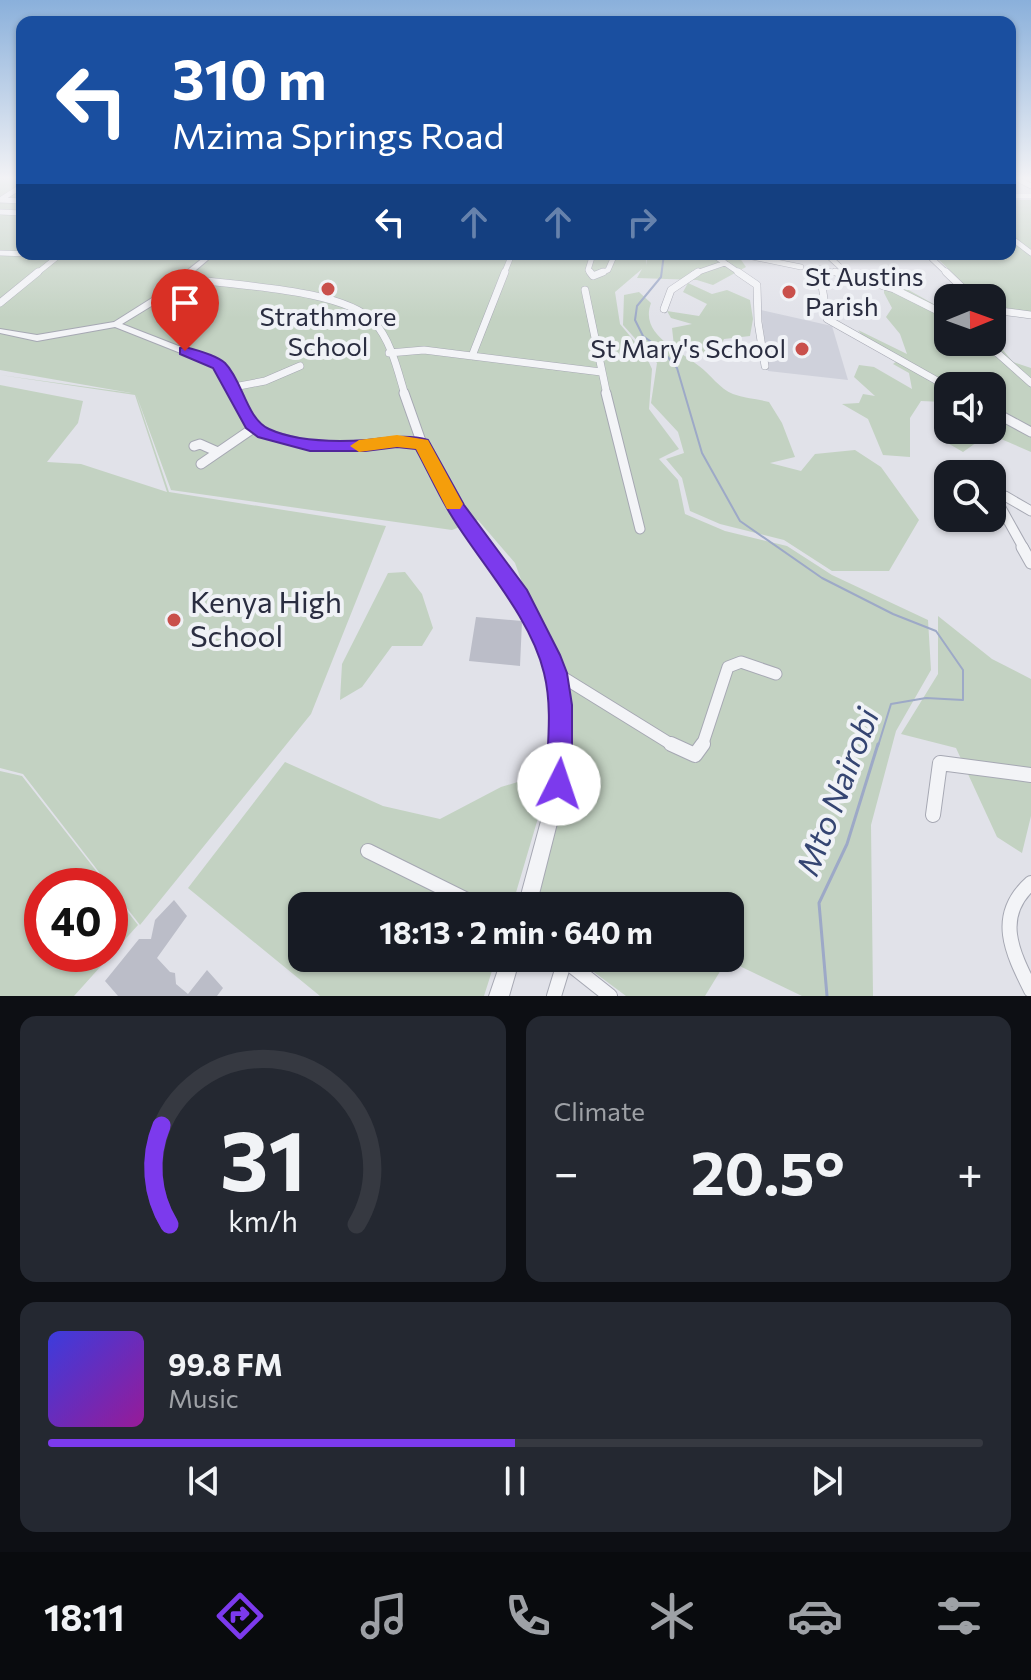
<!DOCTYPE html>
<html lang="en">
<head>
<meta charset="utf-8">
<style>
  body { margin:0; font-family:Commissioner,sans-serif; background:#242831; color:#f1f3f6; height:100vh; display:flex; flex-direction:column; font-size:30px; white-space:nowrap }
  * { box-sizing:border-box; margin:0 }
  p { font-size:26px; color:#9ea1a6 }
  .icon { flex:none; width:44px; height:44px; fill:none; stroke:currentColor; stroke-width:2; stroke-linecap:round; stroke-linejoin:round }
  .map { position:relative; height:996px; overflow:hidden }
  .panel { display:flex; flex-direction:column; gap:20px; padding:20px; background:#0d0f14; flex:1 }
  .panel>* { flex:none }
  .banner { position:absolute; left:16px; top:16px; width:1000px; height:244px; border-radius:16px; box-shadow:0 2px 6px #0004; background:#1a4fa0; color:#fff; overflow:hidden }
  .needle { width:52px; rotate:89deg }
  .fabs { position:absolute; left:934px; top:284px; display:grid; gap:16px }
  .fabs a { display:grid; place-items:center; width:72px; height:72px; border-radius:16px; background:#171b24; box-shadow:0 2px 6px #0004; font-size:40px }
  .speed { position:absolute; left:24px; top:868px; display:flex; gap:16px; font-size:40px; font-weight:700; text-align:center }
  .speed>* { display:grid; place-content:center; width:104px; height:104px; border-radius:50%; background:#171b24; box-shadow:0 2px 6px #0004; line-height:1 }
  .speed .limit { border:12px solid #d22; background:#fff; color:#111 }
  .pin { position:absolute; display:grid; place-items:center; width:68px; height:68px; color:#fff; margin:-82px -34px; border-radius:50% 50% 50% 0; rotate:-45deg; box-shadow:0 0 8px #0007 }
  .pin .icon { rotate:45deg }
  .me { position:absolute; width:88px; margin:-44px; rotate:4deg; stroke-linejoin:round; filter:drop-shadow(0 0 6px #0008) }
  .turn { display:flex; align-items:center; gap:28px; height:168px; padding:0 24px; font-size:36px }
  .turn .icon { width:104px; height:104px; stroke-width:2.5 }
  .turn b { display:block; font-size:56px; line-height:68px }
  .lanes { display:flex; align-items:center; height:76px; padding:0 24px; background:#0003; justify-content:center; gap:40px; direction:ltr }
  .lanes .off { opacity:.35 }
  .big { font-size:60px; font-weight:700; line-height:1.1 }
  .panel .tile { flex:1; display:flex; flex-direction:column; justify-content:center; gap:12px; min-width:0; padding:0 28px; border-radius:16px; background:#242831 }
  .panel .dial { align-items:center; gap:0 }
  .dial svg { height:208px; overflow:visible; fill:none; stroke:#363941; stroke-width:7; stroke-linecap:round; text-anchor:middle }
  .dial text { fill:#f1f3f6; stroke:none }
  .song { display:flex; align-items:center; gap:24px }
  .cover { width:96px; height:96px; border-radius:12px; background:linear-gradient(135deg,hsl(240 70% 55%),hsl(300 70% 35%)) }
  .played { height:8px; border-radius:4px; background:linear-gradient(90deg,#7c3aed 50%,#363941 50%) }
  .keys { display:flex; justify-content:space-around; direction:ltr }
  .heat { display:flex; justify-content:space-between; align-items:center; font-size:44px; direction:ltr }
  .panel .tiles { flex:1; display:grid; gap:20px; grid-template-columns:1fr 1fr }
  .tile:last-child { grid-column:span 2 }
  .trip { position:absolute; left:288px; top:892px; width:456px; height:80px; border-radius:16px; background:#171b24; box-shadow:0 2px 6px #0004; font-weight:700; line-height:80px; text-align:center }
  .tab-bar { display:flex; height:128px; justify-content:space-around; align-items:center; background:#090b0e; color:#9ea1a6 }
  .tab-bar .icon { width:56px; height:56px }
  .tab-bar .selected { color:#7c3aed }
  .tab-bar b { font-size:36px; color:#f1f3f6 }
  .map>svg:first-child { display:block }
</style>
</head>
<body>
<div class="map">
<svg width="1031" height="996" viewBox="0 0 1031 996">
  <rect width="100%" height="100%" fill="#e1e2e9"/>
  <path fill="#cfd1db" d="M761,310L832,326L848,380L768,371Z"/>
  <path fill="#c3d2c2" d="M0,178H22V254H646V265L648,254H737L746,267L713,285L697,280L637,278L642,269L615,292L620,324L645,354L652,369L649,409L679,449L659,459L678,480L685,514L725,531L787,546L832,575L928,620L931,670L896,731L871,825L873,996H802L727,960L705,996H626L575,958H730V906H535L568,784L571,719L515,563L478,520L452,530L171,490L136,394L169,492L386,526L311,714L140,925L23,774L0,768V385L83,401L78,423L47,462L81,464L167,492L135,395L0,375L131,393L0,370Z
    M1010,200H1031V313L992,308V298H978L933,254H1010Z
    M688,283L712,294L727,290L750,300L753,319L750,336L724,339L719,349L704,357L674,346L672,328L692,324L671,318L667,311L699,316L707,304L683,292Z
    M896,283L948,312V342H992V337L1013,362L1031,368V452L1001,439L996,424L992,422V386H948V430H976L980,440L963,452L939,438L944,402L921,401L910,418V457L883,455L868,419L842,404L859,403L863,394L875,396L854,377L859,365L874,367L912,389L909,373L893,364L901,358L864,337L858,330L907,354L900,334L886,317L892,308L884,293V284Z
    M639,292L651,303C639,335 680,350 699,366C710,374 720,389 733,394C744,398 757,399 769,402L782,423L795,457L770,463L801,471L815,454L855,450L881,467L919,520L889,571H832L784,540L720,524L690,511L682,478L666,459L684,453L678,432L651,403L657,363L623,325L624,295Z
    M405,572L422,594L433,628L422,646H392L362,687L340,700L342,664L388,573Z
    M938,616L992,659L1031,679V816L1022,853L997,837L956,748L901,734L938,674Z
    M285,762L383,806L440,819L501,787L534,777L541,808L512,906H302V958H496L484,996H320L188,888Z
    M0,771L22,776L108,886H42V954H110V889L138,925L74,996H0Z"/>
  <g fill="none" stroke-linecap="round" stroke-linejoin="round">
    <path stroke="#9da9c7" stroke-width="2" d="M664,254L661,277L637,306L635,320L643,336L661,349L677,368L702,453L740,521L822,578L893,614L936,631L963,670V700L926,698L891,704L878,746"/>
    <path stroke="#9da9c7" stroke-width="3" d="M827,996L819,903L847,844L878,744"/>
  </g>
  <path fill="#bbbdc8" d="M476,617L522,621L520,666L469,661Z
    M174,900L187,916L157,958L170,972L175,973L176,984L188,994L207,970L223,988L217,996H118L105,981L139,939H151L155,920Z"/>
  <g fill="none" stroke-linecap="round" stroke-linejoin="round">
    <defs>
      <path id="minor-far4" d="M1015,178L1031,186
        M0,200L22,186
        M0,200L22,201
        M0,212L22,213
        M1010,237L1031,253
        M0,253L59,255
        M712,254L741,274
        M738,254L801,267
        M826,254L848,274
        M927,254L948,274
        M812,268L842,274
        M36,274L61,254
        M504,274L512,254
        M591,274L588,270L593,254
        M598,274L608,270L615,254
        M693,274L725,263
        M820,274L821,268"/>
      <path id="minor-far3" d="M590,272L593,276L603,272
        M738,272L757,285L758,322L765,366
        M820,272L827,319L948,387
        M835,272L894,289L948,316
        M846,272L849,275
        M946,272L973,298
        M185,278C232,286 342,288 374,322C391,340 398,372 405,395
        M585,290L607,395
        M0,303L38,272
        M664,309L671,290L698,272
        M992,310L1031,315
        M985,342L1031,383
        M389,353L424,350L601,372
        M472,356L505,272
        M234,387L265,381L300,366"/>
      <path id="minor-far2" d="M404,393L422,444
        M606,393L640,529
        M992,411L1031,432
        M194,446L200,444L218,452
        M201,464L255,427
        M1024,549L995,497L1005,496L1031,511"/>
      <path id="minor-far1" d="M1022,547L1031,563
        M556,673L674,746
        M702,746L728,667L741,662L776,674"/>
      <path id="minor" d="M671,744L695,755L703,744
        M933,815L940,763L1031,775
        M368,851L479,906
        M1031,883C994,916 1012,952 1031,990
        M562,958L610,996
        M554,996L565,960"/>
      <path id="tertiary" d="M208,254H215L158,302L122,324L222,363L256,422L267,430L310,441L365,442L397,438L426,442L462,507L524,592L563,673L569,745L567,784L536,906H518L551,784L553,745L549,673L515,600L454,513L419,447L397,444L365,450L310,449L260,435L249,426L216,367L115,327L37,341L0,333V329L37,335L114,322L152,298Z
        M502,958H520L509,996H489Z"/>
    </defs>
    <use href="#minor-far4" stroke="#a6a8b3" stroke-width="6"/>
    <use href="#minor-far3" stroke="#a6a8b3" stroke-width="8"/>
    <use href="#minor-far2" stroke="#a6a8b3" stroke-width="11"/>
    <use href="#minor-far1" stroke="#a6a8b3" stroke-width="13"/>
    <use href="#minor" stroke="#a6a8b3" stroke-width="16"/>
    <use href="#tertiary" stroke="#a6a8b3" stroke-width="2"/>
    <use href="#minor-far4" stroke="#f3f4f7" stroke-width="5"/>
    <use href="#minor-far3" stroke="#f3f4f7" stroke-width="7"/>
    <use href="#minor-far2" stroke="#f3f4f7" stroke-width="9"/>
    <use href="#minor-far1" stroke="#f3f4f7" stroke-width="11"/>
    <use href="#minor" stroke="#f3f4f7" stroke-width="14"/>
    <use href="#tertiary" fill="#f3f4f7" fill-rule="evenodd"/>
    <path fill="#fff" fill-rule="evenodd" d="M1010,194H1031V198H1010Z"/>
  </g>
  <linearGradient id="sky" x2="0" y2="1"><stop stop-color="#8ab0db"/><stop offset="0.56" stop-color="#f2f2f5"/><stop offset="1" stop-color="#f2f2f5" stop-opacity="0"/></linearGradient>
  <rect width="1031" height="318" fill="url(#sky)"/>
  <path fill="#7c3aed" stroke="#51269a" stroke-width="2" d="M185,347C197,350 216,355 225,363C243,381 246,418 269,429C297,442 337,442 367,440C388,438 407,434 428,440L464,505L527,590L560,655L567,673L572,705V784L568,793L559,797L549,793L546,784C547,748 553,709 544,673C531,617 480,563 451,515C438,494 428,471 416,449L397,447L365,451H310L258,437L246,428L213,368L180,354V348Z"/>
  <path fill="#f59e0b" d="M397,435L428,440L463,504L460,509H447L416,449L397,447L359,452L350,446L359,440Z"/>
  <g fill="#c9504b" stroke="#f0f2f6" stroke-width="3">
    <circle cx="328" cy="289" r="8"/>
    <circle cx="789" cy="292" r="8"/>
    <circle cx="802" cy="349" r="8"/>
    <circle cx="174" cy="620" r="8"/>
  </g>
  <g text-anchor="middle" stroke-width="8" stroke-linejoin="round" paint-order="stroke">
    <g font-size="26" fill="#2a2d40" stroke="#f0f2f6" text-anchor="start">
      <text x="805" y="286">St Austins<tspan x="805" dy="30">Parish</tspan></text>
      <text x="328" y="326" text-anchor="middle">Strathmore<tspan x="328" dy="30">School</tspan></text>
      <text x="786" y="358" text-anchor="end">St Mary's School</text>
    </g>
    <g font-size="30" fill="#2a2d40" stroke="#f0f2f6" text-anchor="start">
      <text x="190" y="613">Kenya High<tspan x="190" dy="34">School</tspan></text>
    </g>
    <g font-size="32" font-style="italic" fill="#354572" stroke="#f0f2f6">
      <text transform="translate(838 792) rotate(-69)" y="11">Mto Nairobi</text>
    </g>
  </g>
</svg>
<div class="fabs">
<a><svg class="needle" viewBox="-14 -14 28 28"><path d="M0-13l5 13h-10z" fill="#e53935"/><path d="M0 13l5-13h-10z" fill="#9ea1a6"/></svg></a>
<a><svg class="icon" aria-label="sound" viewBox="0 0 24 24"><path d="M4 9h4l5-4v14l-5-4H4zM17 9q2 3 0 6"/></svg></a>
<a><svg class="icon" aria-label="search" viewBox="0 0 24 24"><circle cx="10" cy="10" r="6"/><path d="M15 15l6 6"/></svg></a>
</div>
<div class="speed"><div class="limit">40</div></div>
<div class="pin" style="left:185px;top:351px;background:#d93025"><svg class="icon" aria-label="arrive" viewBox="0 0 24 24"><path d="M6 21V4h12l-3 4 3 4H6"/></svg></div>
<svg class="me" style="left:559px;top:784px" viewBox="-20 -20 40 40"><circle r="19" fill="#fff"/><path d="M0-13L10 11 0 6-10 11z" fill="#7c3aed"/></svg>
<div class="trip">18:13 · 2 min · 640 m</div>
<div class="banner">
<div class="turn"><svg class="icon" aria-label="left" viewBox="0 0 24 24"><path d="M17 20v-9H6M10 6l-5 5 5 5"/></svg><div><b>310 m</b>Mzima Springs Road</div></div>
<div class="lanes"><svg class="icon" aria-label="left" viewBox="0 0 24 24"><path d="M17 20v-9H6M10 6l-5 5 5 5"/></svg><svg class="icon off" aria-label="ahead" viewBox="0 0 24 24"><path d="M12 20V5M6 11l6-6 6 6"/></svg><svg class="icon off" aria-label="ahead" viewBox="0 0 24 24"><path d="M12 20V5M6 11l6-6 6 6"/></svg><svg class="icon off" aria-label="right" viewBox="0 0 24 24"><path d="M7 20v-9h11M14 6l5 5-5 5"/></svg></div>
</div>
</div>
<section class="panel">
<div class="tiles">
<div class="tile dial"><svg viewBox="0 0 100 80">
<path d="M14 69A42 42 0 1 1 86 69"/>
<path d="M14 69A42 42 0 0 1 11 31" stroke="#7c3aed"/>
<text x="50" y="56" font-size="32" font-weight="700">31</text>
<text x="50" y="72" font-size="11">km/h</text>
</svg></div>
<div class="tile"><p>Climate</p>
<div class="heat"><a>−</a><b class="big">20.5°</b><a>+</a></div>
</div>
<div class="tile">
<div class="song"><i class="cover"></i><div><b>99.8 FM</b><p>Music</p></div></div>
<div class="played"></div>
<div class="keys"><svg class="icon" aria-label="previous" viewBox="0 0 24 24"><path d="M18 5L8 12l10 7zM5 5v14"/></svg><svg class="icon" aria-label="pause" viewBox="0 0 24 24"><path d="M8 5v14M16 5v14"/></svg><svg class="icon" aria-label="next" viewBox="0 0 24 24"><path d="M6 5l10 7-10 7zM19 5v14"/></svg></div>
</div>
</div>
</section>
<nav class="tab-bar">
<b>18:11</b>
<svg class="icon selected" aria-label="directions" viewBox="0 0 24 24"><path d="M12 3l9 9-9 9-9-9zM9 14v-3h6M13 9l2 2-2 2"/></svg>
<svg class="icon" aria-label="music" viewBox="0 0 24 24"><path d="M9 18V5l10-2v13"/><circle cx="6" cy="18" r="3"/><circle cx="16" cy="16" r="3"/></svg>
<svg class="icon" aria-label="phone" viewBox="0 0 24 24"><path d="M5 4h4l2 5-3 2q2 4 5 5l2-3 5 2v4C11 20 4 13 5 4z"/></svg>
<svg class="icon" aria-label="climate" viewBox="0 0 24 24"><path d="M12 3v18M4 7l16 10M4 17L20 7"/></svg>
<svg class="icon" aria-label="car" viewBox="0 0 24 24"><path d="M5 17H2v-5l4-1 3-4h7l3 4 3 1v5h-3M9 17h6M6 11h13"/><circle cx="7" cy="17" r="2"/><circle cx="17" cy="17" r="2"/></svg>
<svg class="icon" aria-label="filters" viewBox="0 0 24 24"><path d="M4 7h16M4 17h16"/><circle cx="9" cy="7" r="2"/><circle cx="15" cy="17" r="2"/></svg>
</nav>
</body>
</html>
